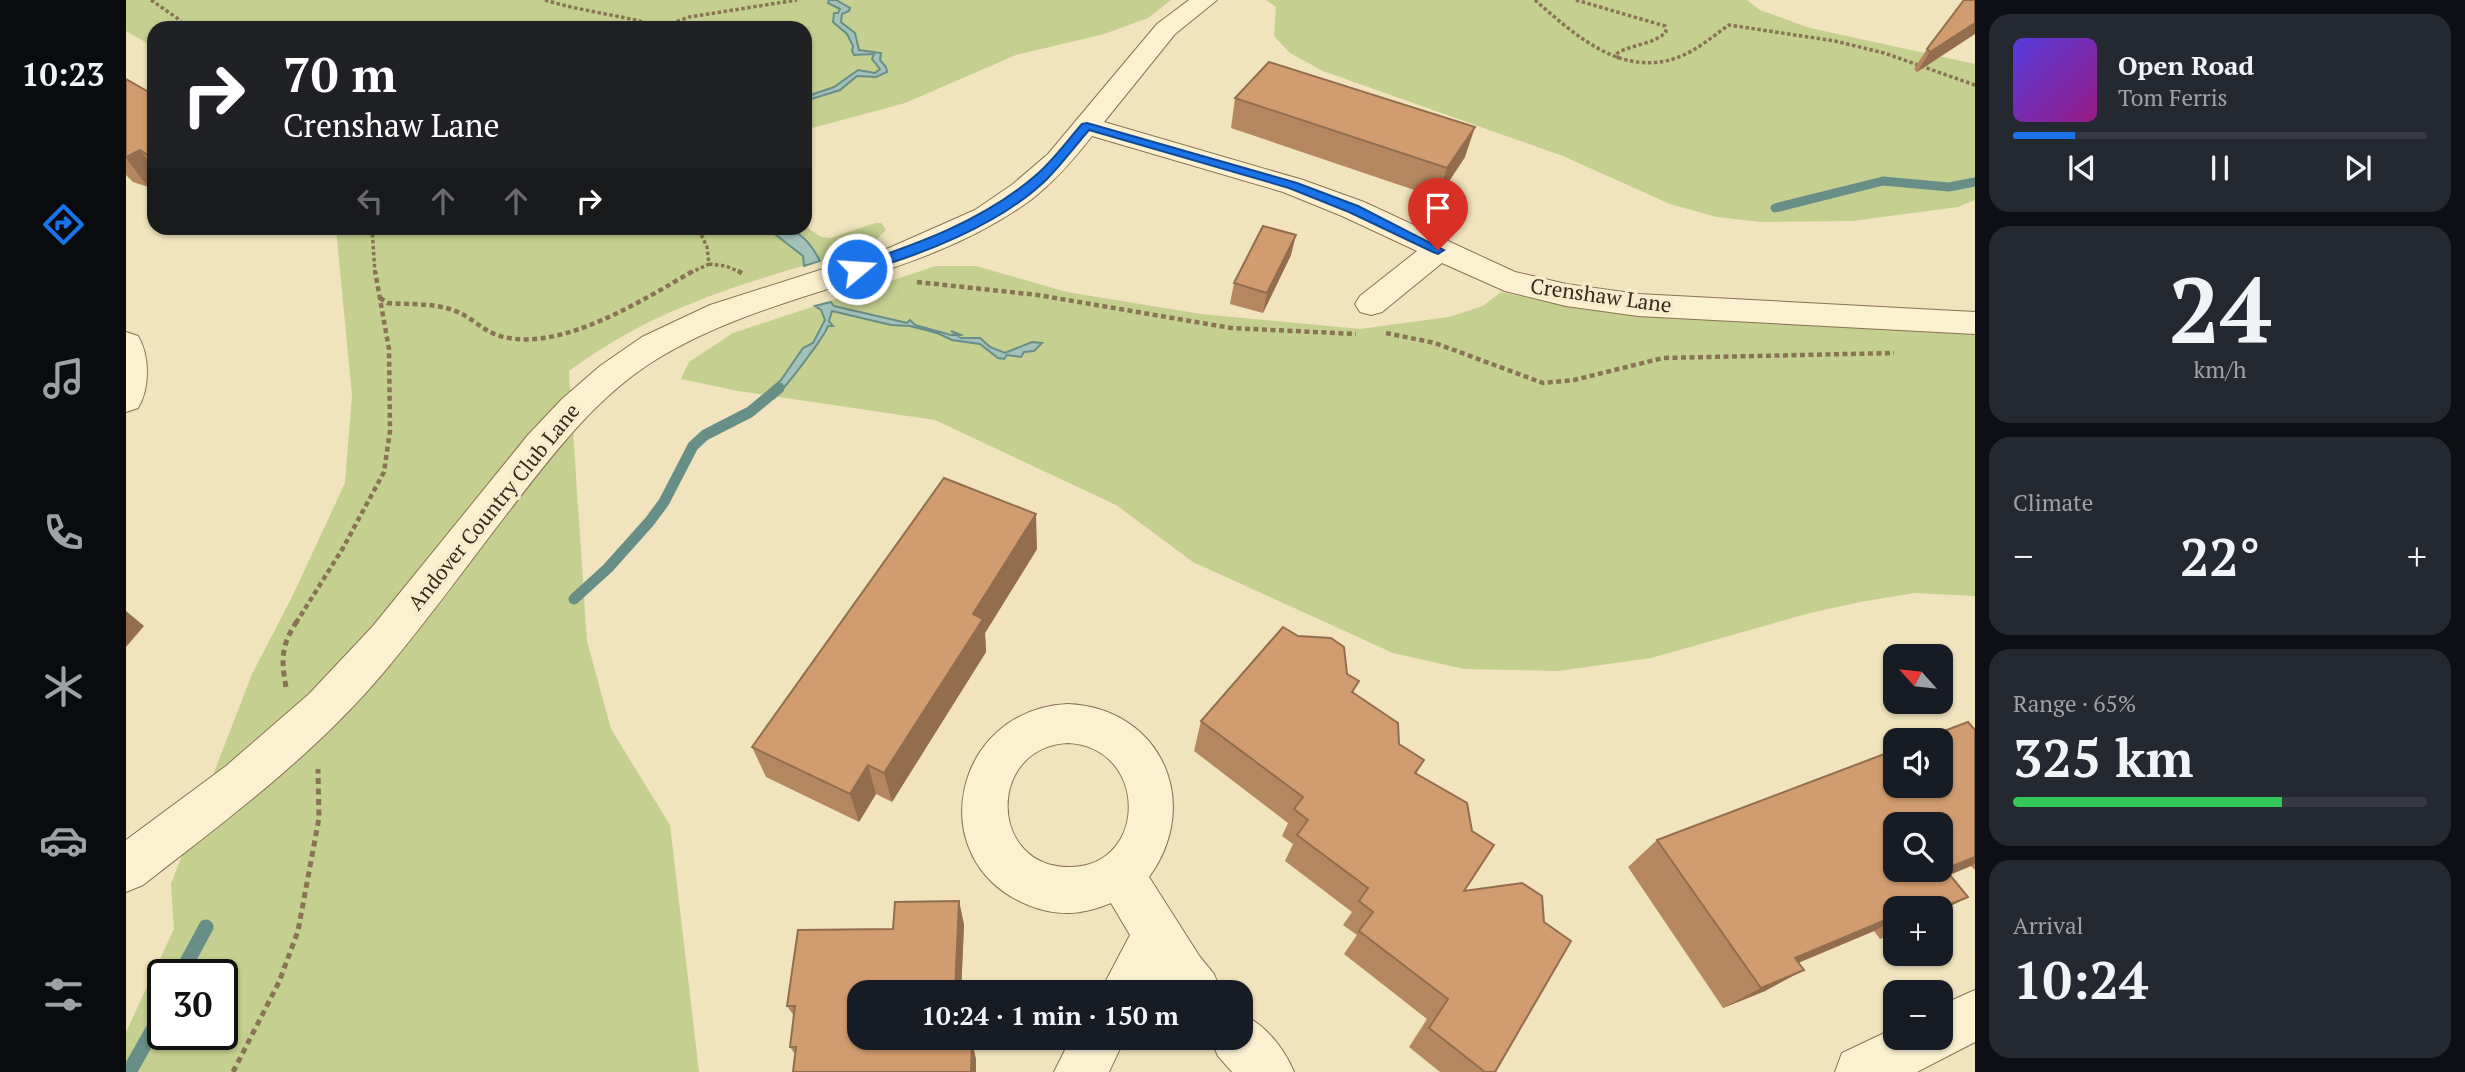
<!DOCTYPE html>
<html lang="en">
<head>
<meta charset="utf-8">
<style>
  body { margin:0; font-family:"PT Serif",serif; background:#242831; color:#f1f3f6; height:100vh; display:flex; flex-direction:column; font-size:26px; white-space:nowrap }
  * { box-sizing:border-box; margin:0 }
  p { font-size:23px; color:#9ea1a6 }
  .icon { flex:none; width:38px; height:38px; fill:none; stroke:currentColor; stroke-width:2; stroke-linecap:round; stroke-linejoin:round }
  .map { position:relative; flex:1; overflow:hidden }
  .panel { display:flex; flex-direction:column; gap:14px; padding:14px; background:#0d0f14; width:490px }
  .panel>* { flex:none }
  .guide { position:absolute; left:21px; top:21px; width:665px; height:214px; border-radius:21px; box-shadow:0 2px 5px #0004; background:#202124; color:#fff; overflow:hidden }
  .needle { width:46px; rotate:297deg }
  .buttons { position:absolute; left:1757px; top:644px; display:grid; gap:14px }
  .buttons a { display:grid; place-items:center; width:70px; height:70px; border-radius:14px; background:#171b24; box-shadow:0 2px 5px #0004; font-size:35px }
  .speed { position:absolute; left:21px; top:959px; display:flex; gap:14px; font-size:35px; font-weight:700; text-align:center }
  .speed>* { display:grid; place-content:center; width:91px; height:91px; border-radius:50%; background:#171b24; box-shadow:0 2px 5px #0004; line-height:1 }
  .speed .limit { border:4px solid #111; border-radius:10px; background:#fff; color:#111 }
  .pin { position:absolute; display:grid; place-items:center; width:60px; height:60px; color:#fff; margin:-72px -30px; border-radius:50% 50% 50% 0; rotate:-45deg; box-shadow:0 0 7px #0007 }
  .pin .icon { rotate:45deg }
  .me { position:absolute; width:77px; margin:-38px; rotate:72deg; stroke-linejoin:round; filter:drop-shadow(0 0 5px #0008) }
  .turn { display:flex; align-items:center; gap:24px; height:147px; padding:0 21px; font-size:32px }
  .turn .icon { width:91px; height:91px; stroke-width:2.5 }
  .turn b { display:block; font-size:49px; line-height:60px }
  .lanes { display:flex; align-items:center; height:66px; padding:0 21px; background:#0003; justify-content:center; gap:35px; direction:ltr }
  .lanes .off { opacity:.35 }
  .big { font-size:52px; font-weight:700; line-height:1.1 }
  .panel .card { flex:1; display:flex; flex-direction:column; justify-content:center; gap:10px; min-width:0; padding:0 24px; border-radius:21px; background:#242831 }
  .panel .dial { align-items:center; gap:0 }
  .dial b { font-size:91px; line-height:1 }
  .song { display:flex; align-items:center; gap:21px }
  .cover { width:84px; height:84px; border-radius:10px; background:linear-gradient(135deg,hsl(250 70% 55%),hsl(310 70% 35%)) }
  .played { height:7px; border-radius:4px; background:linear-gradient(90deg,#1a73e8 15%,#363941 15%) }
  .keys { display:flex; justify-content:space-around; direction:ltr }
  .heat { display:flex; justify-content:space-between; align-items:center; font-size:38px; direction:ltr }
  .charge { height:10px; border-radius:5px; background:linear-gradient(90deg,#34c759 65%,#363941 0) }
  .trip { position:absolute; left:721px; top:980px; width:406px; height:70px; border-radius:21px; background:#171b24; box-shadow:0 2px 5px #0004; font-weight:700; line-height:70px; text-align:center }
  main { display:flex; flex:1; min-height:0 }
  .tab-bar { display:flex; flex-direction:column; width:126px; justify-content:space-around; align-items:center; background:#090b0e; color:#9ea1a6 }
  .tab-bar .icon { width:49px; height:49px }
  .tab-bar .current { color:#1a73e8 }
  .tab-bar b { font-size:32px; color:#f1f3f6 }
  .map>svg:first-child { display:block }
</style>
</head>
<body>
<main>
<nav class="tab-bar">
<b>10:23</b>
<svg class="icon current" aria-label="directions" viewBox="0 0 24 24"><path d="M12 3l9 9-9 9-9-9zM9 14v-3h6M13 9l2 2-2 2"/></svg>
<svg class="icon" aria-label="music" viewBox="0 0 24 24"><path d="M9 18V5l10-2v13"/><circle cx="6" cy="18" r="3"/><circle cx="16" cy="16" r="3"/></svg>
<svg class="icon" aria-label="phone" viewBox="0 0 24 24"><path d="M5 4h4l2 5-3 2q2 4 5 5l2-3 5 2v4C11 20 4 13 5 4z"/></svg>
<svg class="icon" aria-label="climate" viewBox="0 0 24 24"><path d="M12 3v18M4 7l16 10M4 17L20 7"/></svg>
<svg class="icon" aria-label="car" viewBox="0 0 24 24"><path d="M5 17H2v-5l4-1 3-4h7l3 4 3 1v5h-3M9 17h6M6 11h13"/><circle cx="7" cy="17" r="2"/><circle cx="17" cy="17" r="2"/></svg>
<svg class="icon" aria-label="filters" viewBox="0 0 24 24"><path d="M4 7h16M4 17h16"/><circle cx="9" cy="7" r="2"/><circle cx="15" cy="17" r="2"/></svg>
</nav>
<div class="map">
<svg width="1849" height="1072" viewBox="0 0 1849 1072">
  <rect width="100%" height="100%" fill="#f0e3bd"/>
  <path fill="#c4cf90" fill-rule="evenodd" d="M0,0H1045L1022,18L978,34L890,55L779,103L679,130V28H28V47L0,31Z
    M1140,0H1621L1634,10L1684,28L1849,64V200L1832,207L1726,221L1635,222L1591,217L1544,204L1437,156L1197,71L1164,53L1148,36L1150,7Z
    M749,223H755L760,230L749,241L739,247C631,281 539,300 443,371L461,641L485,729L544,825L573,1072H0V1032L48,929L45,884L126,674L166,597L219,483L226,396L210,228L679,226L695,237L705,238ZM37,975H96V1034H37Z
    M810,266H850L941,292L1075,314L1234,329L1323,317L1357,306L1375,292L1455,309L1582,319L1849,333V596L1789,593L1734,602L1684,613L1525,658L1432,671L1338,669L1267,653L1067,562L990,505L809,420L612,391L555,379L563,362L607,333Z"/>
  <path fill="#a1c1b9" stroke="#688f87" stroke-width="2" d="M703,0H710L724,8L723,11L716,14L715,22L729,33L733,50L755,53L754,60L760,67L761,72L750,77L731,76L714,90L682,100L679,104V97L708,87L732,70L749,73L754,69L746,59L748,54L728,55L726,51L727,46L721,34L707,22L708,13H712L714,9L702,3Z
    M641,228C670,227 681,236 694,261L678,266L677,256Z
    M705,302L708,306L781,323L784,320L789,325L825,335H831L825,331L835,335L832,336L835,338H854L864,347L879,353L906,342L916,343L908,351L898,352L895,357L881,355L878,359L872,358L854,344L826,340L811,333L784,326L765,325L706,311L703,321L707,326H702C699,336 658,390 647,399L636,397L655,380L677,348L687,343L699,320L695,310L689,306Z"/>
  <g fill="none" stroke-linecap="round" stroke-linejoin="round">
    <path stroke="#688f87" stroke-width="9" d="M1649,208L1757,181L1823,187L1849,182"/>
    <path stroke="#688f87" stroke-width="11" d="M448,599L482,568L524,521L538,502L567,446L579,435L624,412L653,388"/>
    <path stroke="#688f87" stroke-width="15" d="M54,975L80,927
      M3,1072L37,1012"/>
    <defs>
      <path id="minor" d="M1063,0H1091L1049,34L978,122L1177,180L1238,202L1389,272L1440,284L1512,294L1849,312V334L1512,316L1440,306L1379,291L1316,263L1256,312L1245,315L1234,312L1229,304L1234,296L1291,251L1216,216L1157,192L966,136C948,159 929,181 906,199C794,282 648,287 531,359C469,397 424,458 380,515C340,567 301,621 258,672C188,755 102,819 17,885L0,892V840L100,766L183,694L247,626L402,435L436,399L474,366L516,337L584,305L763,248L849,210L887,184L922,154L1031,24Z
        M0,332L12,336C24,356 24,388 12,408L0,412Z
        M942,704C1035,708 1077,803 1023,877L1074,957L1088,974L1095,992H1038L1032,982L1026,992H974L1004,935L985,903C956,915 932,917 902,905C794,861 827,709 942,704ZM942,743C1022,747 1023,865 945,867C862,869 860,747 942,743Z
        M1849,990V1042L1791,1072H1709L1716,1053L1769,1028V1038H1815V1005Z
        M1115,1014C1139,1024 1158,1048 1168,1072H1106L1092,1056L1084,1038H1115Z
        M945,1038H999L983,1072H928Z"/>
    </defs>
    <use href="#minor" stroke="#897355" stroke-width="2"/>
    <path stroke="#897355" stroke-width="3.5" stroke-dasharray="3.5 2.5" stroke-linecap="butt" d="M25,0L51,18L60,28
      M419,0C457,12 497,15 535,27
      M1409,0C1452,38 1502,83 1562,53C1577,45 1590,34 1603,25L1709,41L1758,53L1849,85
      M1450,0L1539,26L1540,32C1527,45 1505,44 1490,54L1493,59
      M534,28L563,17L671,0
      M246,228L249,273
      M583,264L600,266L616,273
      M564,273L583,264L581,247L572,228"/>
    <path stroke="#897355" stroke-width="4.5" stroke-dasharray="5 3.5" stroke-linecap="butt" d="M612,271L616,273
      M791,282L912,295L1105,328L1230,334
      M254,298L262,303C287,305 313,302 336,314C350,321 361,334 378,337C437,351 517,300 567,271
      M1260,333L1309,343L1417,383L1448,380L1537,358L1768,353
      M170,623L217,548L258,472L264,431L263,349L249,271"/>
    <path stroke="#897355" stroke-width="5" stroke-dasharray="6 4.5" stroke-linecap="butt" d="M160,687C155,659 155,646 171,621
      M107,1072L153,982L172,931L193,818L192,769"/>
    <use href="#minor" fill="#fbf0d0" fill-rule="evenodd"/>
  </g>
  <path fill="#b48760" d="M1849,0L1791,72L1788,69L1801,49Z
    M0,79L28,95V184L22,187L7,182L0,175Z
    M1109,98L1339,157L1312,198L1105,128Z
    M1165,255L1137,313L1104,304L1108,283Z
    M911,549L859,633L860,652L766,802L750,794L733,822L640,777L626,747Z
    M1221,674L1228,693L1273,744L1298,760L1290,774L1338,891L1369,1072H1314L1283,1047L1301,1019L1218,954L1231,935L1217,925L1226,912L1159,861L1167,844L1156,836L1162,823L1068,751L1075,721Z
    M1849,730V870L1845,866L1824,875L1842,897L1815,911V908H1769V933L1754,939L1748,931L1672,963L1639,991L1597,1008L1502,867L1531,840Z
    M833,901L838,925L835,992H733L832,1041L850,1059V1072H667L669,1054L664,1047L668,1016L661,1006L767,929Z"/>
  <path fill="#926e4e" d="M1849,23V34L1791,72L1804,52Z
    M1349,127L1339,157L1312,198L1321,168Z
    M14,150L28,169V184L22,187L0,158Z
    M1170,235L1165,255L1137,313L1141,293Z
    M910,514L911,549L859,633L860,652L766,802L758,773L847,614Z
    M0,611L18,626L0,647Z
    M742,765L750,794L733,822L724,794Z
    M1849,857V864L1845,866L1775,894L1819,869Z
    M1842,897L1815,911V908Z
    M833,901L838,925L835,992H829Z
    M1769,916V919L1748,931L1631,980L1669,958Z
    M1678,970L1639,991L1597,1008L1635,988Z
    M846,1041L850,1059V1072H845Z"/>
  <path fill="#d19d70" stroke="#926e4e" stroke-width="2" fill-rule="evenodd" d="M1838,0H1849V23L1804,52L1801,49Z
    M1143,62L1349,127L1321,168L1109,98Z
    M0,79L28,95V159L14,150L0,157Z
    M1137,226L1170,235L1141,293L1108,283Z
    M818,478L910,514L847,614L857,619L758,773L742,765L724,794L626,747Z
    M1157,627L1172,636L1205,638L1218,647L1221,674L1233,681L1226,692L1272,723L1273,744L1298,760L1289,773L1341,803L1346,831L1368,845L1338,891L1396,883L1416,896L1418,922L1445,941L1369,1072H1359L1303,1028L1322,999L1233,931L1247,912L1233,901L1242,888L1171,835L1182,820L1168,809L1177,797L1075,721Z
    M1842,722L1849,730V857L1819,869L1842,897L1815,908H1792L1791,907L1788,908H1769V916L1669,958L1678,970L1635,988L1531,840L1769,750V786H1815V740H1794ZM1769,824H1815V870H1769Z
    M833,901L829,992H733V1038H826V1041H846L845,1072H667L670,1047H664L669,1006H661L672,930L767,929L769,902Z"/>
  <path fill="#1a73e8" stroke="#114b97" stroke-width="2" d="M961,123L1171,183L1232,206L1318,250L1312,254L1307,252L1223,212L1163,188L963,130C949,146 936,164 921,179C874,225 793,256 731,273L724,269L726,266C791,244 857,221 909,176C927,161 941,141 956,124Z"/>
  <g text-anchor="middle" stroke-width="7" stroke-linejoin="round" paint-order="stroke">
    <g font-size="21" fill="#372a1b" stroke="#f7edcd">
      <text transform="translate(1475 296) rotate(8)" y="7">Crenshaw Lane</text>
      <text transform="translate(368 507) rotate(-51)" y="7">Andover Country Club Lane</text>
    </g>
  </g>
</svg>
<div class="buttons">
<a><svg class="needle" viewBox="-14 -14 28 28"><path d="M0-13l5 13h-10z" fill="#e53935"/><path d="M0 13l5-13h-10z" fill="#9ea1a6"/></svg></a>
<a><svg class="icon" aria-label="sound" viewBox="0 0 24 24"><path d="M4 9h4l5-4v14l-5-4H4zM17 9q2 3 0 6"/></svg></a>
<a><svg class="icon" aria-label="search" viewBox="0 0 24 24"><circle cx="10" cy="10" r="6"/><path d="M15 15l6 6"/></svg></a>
<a>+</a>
<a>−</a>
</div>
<div class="speed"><div class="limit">30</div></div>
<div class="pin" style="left:1312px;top:250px;background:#d93025"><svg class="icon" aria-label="arrive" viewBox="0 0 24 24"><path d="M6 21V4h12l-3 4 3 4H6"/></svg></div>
<svg class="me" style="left:731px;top:269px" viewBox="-20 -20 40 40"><circle r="17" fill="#1a73e8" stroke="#fff" stroke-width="3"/><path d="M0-11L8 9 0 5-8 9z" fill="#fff"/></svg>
<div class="trip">10:24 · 1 min · 150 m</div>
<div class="guide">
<div class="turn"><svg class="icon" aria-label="right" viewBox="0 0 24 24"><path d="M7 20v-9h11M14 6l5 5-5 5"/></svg><div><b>70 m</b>Crenshaw Lane</div></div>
<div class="lanes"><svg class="icon off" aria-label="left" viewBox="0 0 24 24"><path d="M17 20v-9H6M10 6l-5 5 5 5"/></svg><svg class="icon off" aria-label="ahead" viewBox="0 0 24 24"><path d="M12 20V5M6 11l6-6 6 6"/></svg><svg class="icon off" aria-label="ahead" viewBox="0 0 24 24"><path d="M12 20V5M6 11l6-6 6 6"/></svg><svg class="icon" aria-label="right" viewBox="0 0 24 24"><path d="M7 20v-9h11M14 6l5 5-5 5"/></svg></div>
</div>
</div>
<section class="panel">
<div class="card">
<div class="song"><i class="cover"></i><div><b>Open Road</b><p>Tom Ferris</p></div></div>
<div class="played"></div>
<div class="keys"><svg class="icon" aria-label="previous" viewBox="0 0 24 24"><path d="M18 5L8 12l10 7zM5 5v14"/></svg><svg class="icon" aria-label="pause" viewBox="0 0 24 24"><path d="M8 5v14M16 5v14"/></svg><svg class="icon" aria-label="next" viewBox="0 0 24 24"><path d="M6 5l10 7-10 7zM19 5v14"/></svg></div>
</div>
<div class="card dial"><b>24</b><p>km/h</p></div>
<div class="card"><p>Climate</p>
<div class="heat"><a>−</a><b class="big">22°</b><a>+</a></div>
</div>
<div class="card"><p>Range · 65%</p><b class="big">325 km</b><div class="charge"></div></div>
<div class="card"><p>Arrival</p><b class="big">10:24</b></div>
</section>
</main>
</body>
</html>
